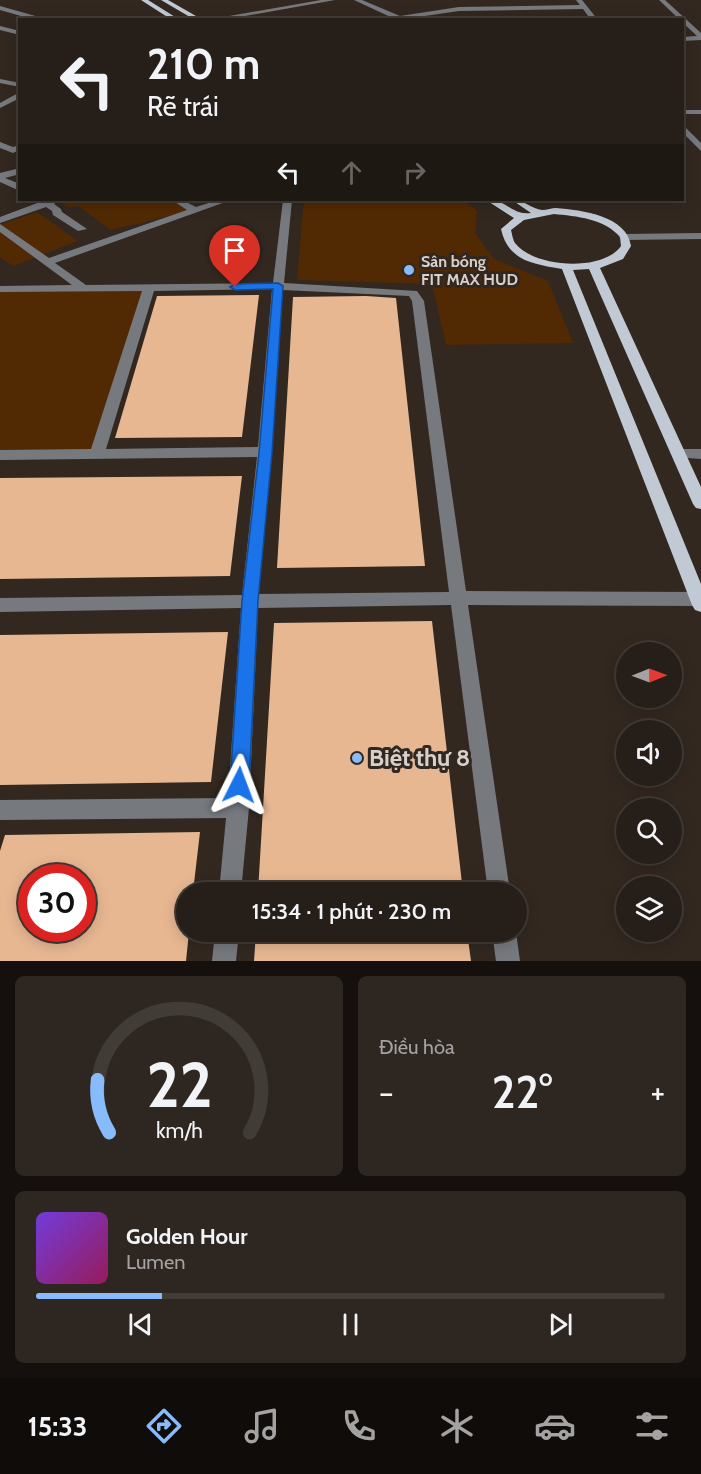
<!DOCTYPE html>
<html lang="vi">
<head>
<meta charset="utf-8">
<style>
  body { margin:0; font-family:Cabin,sans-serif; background:#2e2721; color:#f1f3f6; height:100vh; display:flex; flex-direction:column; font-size:22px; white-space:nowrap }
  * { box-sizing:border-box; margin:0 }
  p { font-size:20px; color:#a4a2a2 }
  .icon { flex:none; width:33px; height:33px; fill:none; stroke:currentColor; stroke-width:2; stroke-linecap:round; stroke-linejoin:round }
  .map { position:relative; height:961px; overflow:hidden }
  .panel { display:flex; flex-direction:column; gap:15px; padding:15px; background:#15100d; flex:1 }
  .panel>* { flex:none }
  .hud { position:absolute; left:18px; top:18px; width:666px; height:183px; border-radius:0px; box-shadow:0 3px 15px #0003,0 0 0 2px #423c37; background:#261e18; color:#f1f3f6; overflow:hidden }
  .needle { width:39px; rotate:89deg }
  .buttons { position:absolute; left:616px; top:642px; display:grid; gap:12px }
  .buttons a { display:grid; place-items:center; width:66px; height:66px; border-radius:50%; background:#261e18; box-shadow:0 3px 15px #0003,0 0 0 2px #423c37; font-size:30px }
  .speed { position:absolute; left:18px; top:864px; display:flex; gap:12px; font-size:30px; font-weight:700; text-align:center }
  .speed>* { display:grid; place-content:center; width:78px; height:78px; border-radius:50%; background:#261e18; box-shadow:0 3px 15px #0003,0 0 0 2px #423c37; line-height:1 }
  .speed .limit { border:9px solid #d22; background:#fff; color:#111 }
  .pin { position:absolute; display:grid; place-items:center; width:51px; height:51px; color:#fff; margin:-62px -26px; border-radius:50% 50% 50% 0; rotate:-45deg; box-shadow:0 0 6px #0007 }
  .pin .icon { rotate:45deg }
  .me { position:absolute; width:66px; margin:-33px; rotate:3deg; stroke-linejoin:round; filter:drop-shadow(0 0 4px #0008) }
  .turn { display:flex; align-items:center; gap:21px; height:126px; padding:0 30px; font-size:27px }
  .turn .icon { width:78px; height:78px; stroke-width:2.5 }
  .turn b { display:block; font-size:42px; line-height:51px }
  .lanes { display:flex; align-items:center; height:57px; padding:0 30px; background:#0003; justify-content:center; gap:30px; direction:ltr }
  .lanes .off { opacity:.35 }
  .big { font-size:45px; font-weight:600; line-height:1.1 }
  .panel .widget { flex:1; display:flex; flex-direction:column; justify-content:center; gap:9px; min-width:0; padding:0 21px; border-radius:9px; background:#2e2721 }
  .panel .dial { align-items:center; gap:0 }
  .dial svg { height:156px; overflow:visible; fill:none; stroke:#423c37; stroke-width:7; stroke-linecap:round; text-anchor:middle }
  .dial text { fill:#f1f3f6; stroke:none }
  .song { display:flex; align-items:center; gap:18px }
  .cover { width:72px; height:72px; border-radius:9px; background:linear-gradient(135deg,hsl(260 70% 55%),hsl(330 70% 35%)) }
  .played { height:6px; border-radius:3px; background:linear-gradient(90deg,#87bbfb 20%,#423c37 20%) }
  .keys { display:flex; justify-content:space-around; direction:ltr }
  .heat { display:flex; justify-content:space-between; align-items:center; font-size:33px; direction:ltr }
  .panel .tiles { flex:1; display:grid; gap:15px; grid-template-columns:1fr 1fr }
  .widget:last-child { grid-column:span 2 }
  .trip { position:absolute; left:176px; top:882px; width:351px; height:60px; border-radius:30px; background:#261e18; box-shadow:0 3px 15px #0003,0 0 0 2px #423c37; font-weight:600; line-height:60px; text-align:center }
  .tabs { display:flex; height:96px; justify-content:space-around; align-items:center; background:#0f0c0a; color:#a4a2a2 }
  .tabs .icon { width:42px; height:42px }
  .tabs .current { color:#87bbfb }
  .tabs b { font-size:27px; color:#f1f3f6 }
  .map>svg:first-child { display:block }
</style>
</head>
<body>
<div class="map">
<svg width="701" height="961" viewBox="0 0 701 961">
  <rect width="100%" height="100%" fill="#322820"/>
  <path fill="#512a03" d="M56,200H176L194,210L111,230L78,206L70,208Z
    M304,200H462L477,210L475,233L494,259L548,281L573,343L446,345L432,284L297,280Z
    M37,212L78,241L13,266L0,257V225Z
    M149,287L97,454H0V289Z"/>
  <path fill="#e7b792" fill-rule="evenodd" d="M259,295L242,437L115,438L157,296Z
    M366,296L396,298L425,566L277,568L293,297Z
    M242,476L230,576L0,579V478Z
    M432,621L463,892H258L274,623Z
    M228,632L211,782L0,785V635Z
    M200,832L193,892H186V932H189L186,961H0V851L5,835ZM32,878H82V928H32Z
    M256,932H467L471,961H254Z"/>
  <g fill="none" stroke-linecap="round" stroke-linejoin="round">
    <path fill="#767a7f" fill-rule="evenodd" d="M321,0H335L223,20H206Z
      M354,0H362L400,16L459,7L580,5L576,0H582L598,20H591L583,9L459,11L397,20Z
      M659,0H665L701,33V40L682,41V37L697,36L682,22V20H680Z
      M0,6L46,19L47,20H35L0,10Z
      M0,26L20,31V35L0,30Z
      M0,79L20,83V87L0,83Z
      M20,92V98L0,108V103Z
      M682,110H701V114H682Z
      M682,124L701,143V151L682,132Z
      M0,142L13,147L20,145V150L13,153L0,148Z
      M20,168V174L5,178L20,184V191L0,182V173Z
      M38,200H60L54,204L61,209L62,212L87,229L78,231L53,215L52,211L46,207L0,223V217L40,202Z
      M172,200H182L196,207L218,200H231L55,263L86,285L273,283L283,200H292L284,283L417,291L424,301L466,591L701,592V606L468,605L510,892H488L451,605L258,608L249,808L241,892H219L226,818L0,820V800L228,798L241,608L0,612V598L242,595L257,457L0,460V450L91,449L142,291L0,292V286L72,285L0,232V224L49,258L187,210ZM272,289L258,447L106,449L154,291ZM283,290L409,296L412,301L449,592L259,594Z
      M701,233V239L624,240L619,237L624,234Z
      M679,449H701V459L674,457L672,454L674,451Z
      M215,932H239L236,961H212Z
      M492,932H516L520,961H496Z"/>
    <path fill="#c1cad4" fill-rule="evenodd" d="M141,0H148L180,20H172Z
      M161,0H168L203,20H195Z
      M486,200C505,198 512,216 531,213L512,200C525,200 532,209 542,210C547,210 552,208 556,208C582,210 627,216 631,246L623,259L600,268L701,487V509L696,508L693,504L589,269L573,270L701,584V612L695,610L692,605L562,269C533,264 508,261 501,229L514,218ZM554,214C576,216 605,219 620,237L621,246C603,272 534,268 515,243C513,240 512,234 511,230L524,220Z"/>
  </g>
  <path fill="#1a73e8" stroke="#114b97" stroke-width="1.5" d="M278,283L283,286L272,453L258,601L249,785L246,791L239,793L233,791L230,785L242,601L259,453L273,289L235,290L230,287L235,284Z"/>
  <g fill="#87bbfb" stroke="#322820" stroke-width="2">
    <circle cx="409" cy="270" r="6"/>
    <circle cx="357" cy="758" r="6"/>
  </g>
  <g text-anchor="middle" stroke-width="6" stroke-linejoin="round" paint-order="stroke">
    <g font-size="16" font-weight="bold" fill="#d7d0cb" stroke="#322820" text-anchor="start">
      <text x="421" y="267">Sân bóng<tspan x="421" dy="18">FIT MAX HUD</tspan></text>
    </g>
    <g font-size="24" font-weight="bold" fill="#d7d0cb" stroke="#322820" text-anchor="start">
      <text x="369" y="766">Biệt thự 8</text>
    </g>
  </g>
</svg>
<div class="buttons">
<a><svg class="needle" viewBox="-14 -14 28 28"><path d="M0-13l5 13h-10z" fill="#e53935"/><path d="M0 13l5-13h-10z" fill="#a4a2a2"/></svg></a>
<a><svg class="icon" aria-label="sound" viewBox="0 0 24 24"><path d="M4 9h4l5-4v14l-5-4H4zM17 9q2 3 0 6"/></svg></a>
<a><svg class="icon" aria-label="search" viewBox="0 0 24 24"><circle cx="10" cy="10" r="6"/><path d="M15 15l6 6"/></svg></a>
<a><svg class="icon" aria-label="layers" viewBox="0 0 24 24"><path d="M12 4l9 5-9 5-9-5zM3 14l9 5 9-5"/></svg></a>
</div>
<div class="speed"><div class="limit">30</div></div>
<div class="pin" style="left:235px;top:287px;background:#d93025"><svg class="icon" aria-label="arrive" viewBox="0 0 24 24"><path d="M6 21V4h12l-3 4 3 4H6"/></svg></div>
<svg class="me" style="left:239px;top:785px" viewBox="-20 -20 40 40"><path d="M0-17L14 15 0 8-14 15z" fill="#1a73e8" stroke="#fff" stroke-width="4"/></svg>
<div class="trip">15:34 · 1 phút · 230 m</div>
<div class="hud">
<div class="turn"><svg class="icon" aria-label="left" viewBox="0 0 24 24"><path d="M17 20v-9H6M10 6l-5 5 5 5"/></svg><div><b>210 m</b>Rẽ trái</div></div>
<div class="lanes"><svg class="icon" aria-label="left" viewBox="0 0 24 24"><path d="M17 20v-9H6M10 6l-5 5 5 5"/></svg><svg class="icon off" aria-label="ahead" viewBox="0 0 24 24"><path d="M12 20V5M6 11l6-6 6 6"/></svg><svg class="icon off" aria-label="right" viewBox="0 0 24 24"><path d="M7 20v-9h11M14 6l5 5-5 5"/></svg></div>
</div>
</div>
<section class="panel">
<div class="tiles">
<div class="widget dial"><svg viewBox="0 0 100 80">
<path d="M14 69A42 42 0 1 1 86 69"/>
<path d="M14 69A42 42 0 0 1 8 42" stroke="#87bbfb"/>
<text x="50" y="56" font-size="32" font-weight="700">22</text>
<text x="50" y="72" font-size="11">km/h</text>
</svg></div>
<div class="widget"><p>Điều hòa</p>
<div class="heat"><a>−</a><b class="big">22°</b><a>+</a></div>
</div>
<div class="widget">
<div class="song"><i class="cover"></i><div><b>Golden Hour</b><p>Lumen</p></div></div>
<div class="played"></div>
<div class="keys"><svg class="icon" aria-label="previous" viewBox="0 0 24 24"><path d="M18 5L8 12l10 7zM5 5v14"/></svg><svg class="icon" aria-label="pause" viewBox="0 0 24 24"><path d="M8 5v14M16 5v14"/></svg><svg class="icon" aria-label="next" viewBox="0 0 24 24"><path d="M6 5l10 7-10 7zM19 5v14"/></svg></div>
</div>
</div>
</section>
<nav class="tabs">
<b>15:33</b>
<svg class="icon current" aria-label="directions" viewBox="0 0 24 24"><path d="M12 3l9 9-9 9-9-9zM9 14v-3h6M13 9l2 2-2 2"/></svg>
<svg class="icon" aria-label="music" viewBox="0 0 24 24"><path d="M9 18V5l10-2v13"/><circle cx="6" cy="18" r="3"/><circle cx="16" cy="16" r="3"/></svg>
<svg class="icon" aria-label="phone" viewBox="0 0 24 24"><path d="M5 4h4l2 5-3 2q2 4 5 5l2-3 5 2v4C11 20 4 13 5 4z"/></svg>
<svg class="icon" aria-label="climate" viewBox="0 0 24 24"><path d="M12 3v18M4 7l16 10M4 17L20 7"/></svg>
<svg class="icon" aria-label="car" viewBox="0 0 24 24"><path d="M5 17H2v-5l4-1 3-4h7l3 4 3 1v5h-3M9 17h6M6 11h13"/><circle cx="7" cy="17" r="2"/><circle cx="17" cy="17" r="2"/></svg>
<svg class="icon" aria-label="filters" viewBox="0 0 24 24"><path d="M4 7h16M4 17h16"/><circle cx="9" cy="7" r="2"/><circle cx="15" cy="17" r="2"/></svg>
</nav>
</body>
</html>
